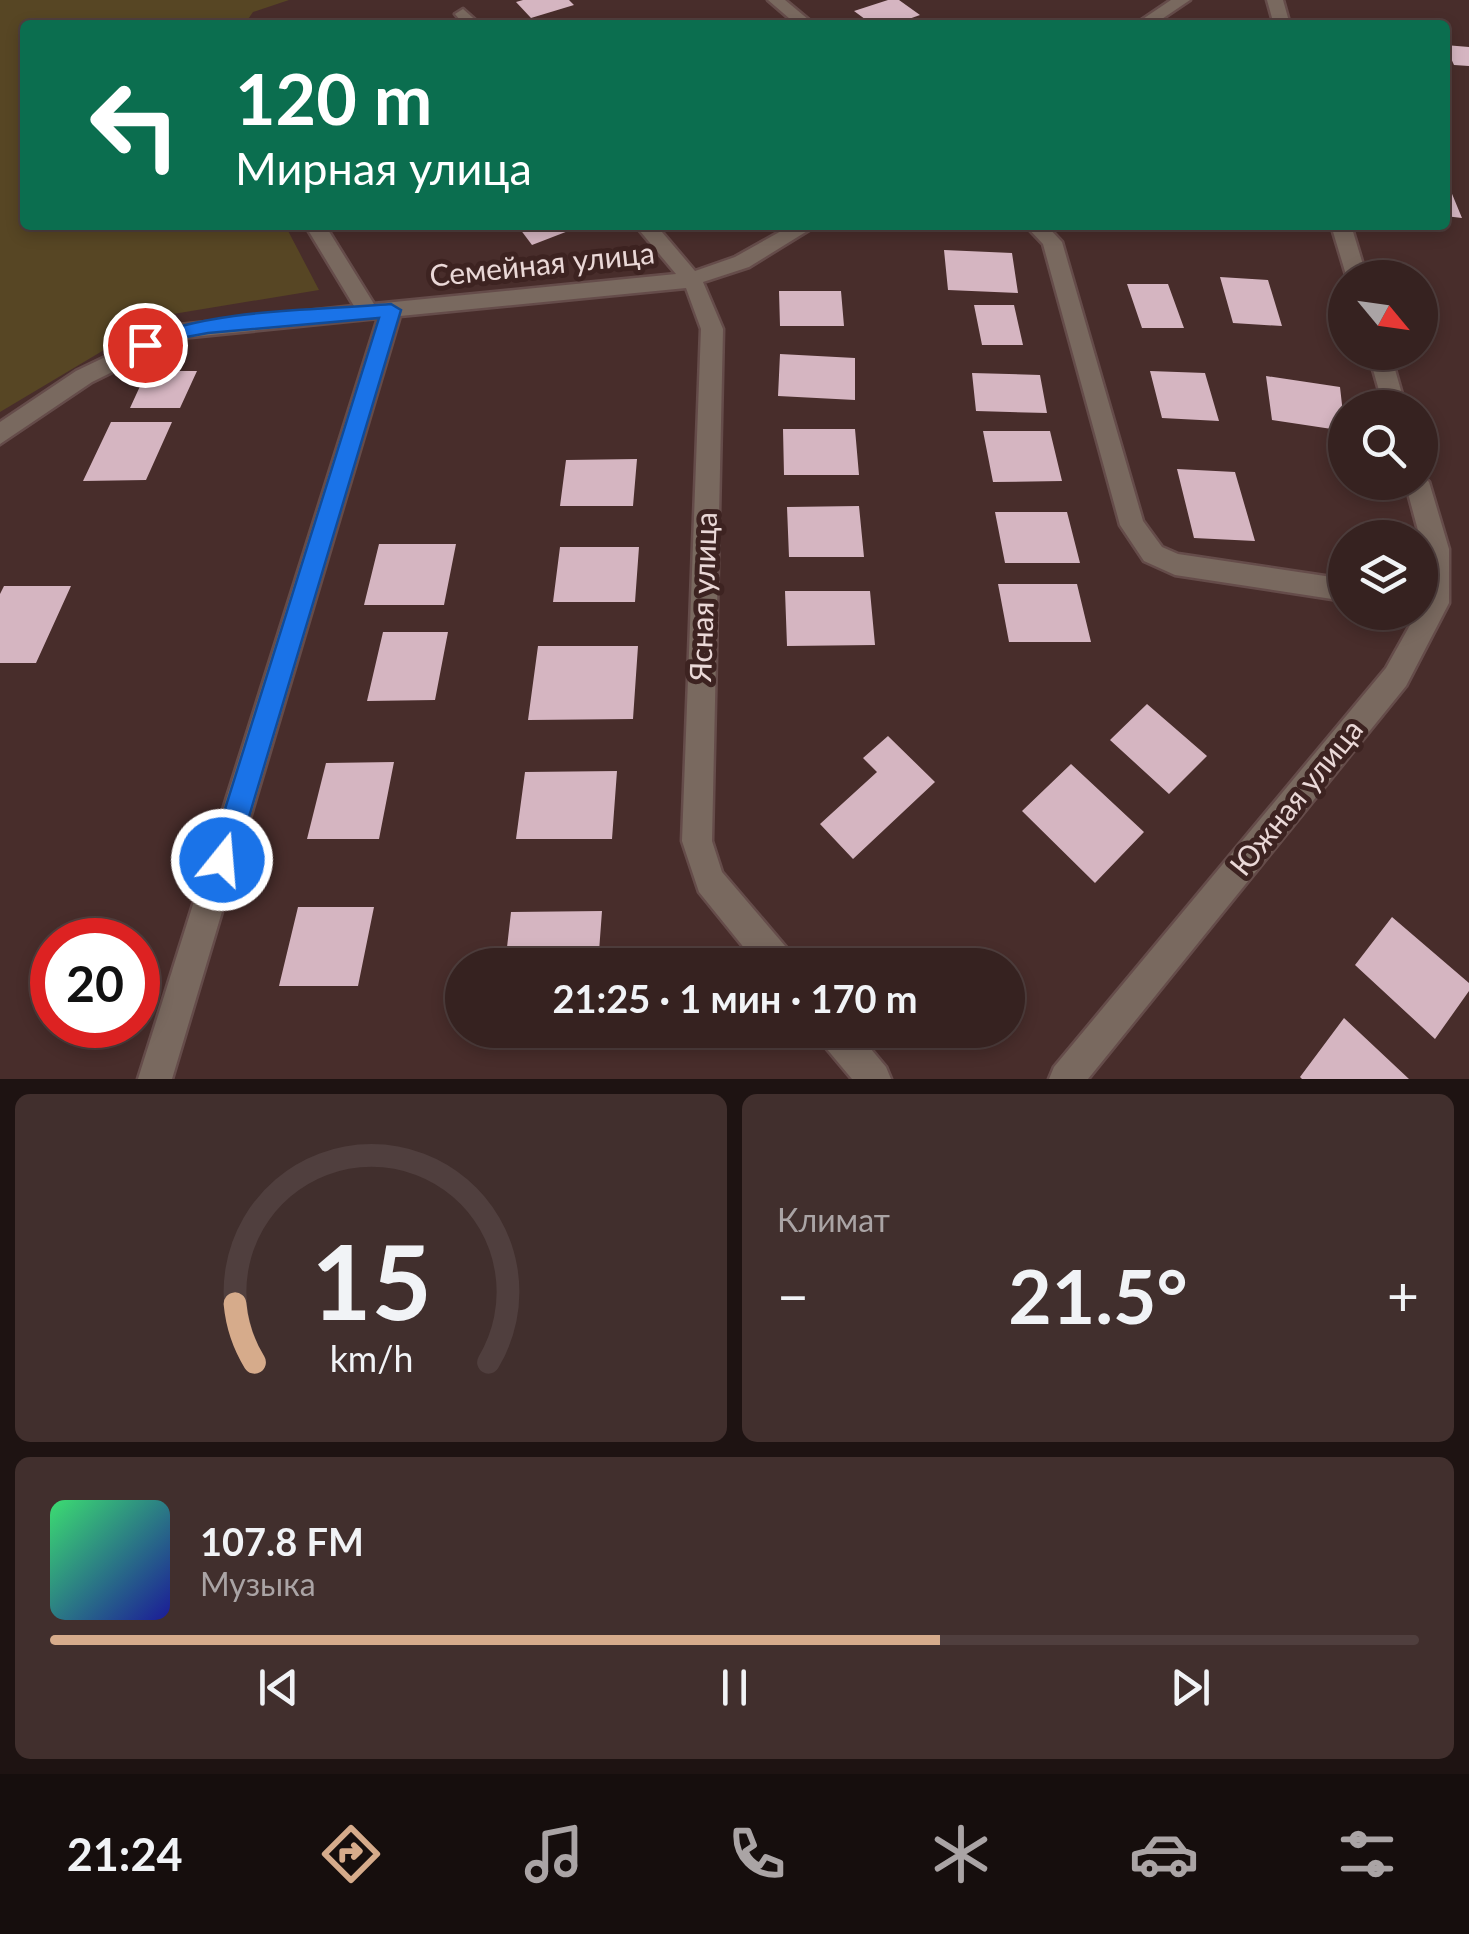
<!DOCTYPE html>
<html lang="ru">
<head>
<meta charset="utf-8">
<style>
  body { margin:0; font-family:Lato,sans-serif; background:#412f2d; color:#f1f3f6; height:100vh; display:flex; flex-direction:column; font-size:38px; white-space:nowrap }
  * { box-sizing:border-box; margin:0 }
  p { font-size:32px; color:#aaa4a5 }
  .icon { flex:none; width:55px; height:55px; fill:none; stroke:currentColor; stroke-width:2; stroke-linecap:round; stroke-linejoin:round }
  .map { position:relative; height:1079px; overflow:hidden }
  .sheet { display:flex; flex-direction:column; gap:15px; padding:15px; background:#1e1312; flex:1 }
  .sheet>* { flex:none }
  .guide { position:absolute; left:20px; top:20px; width:1430px; height:210px; border-radius:10px; box-shadow:0 5px 15px #0003,0 0 0 2px #503f3e; background:#0b6e4f; color:#fff; overflow:hidden }
  .needle { width:65px; rotate:119deg }
  .controls { position:absolute; left:1328px; top:260px; display:grid; gap:20px }
  .controls a { display:grid; place-items:center; width:110px; height:110px; border-radius:50%; background:#362220; box-shadow:0 5px 15px #0003,0 0 0 2px #503f3e; font-size:50px }
  .speed { position:absolute; left:30px; top:918px; display:flex; gap:20px; font-size:50px; font-weight:700; text-align:center }
  .speed>* { display:grid; place-content:center; width:130px; height:130px; border-radius:50%; background:#362220; box-shadow:0 5px 15px #0003,0 0 0 2px #503f3e; line-height:1 }
  .speed .limit { border:15px solid #d22; background:#fff; color:#111 }
  .pin { position:absolute; display:grid; place-items:center; width:85px; height:85px; color:#fff; margin:-42px; border:5px solid #fff; border-radius:50%; box-shadow:0 2px 10px #0007 }
  .me { position:absolute; width:110px; margin:-55px; rotate:17deg; stroke-linejoin:round; filter:drop-shadow(0 0 8px #0008) }
  .turn { display:flex; align-items:center; gap:35px; height:210px; padding:0 50px; font-size:45px }
  .turn .icon { width:130px; height:130px; stroke-width:2.5 }
  .turn b { display:block; font-size:70px; line-height:85px }
  .big { font-size:75px; font-weight:700; line-height:1.1 }
  .sheet .tile { flex:1; display:flex; flex-direction:column; justify-content:center; gap:15px; min-width:0; padding:0 35px; border-radius:15px; background:#412f2d }
  .sheet .dial { align-items:center; gap:0 }
  .dial svg { height:260px; overflow:visible; fill:none; stroke:#503f3e; stroke-width:7; stroke-linecap:round; text-anchor:middle }
  .dial text { fill:#f1f3f6; stroke:none }
  .song { display:flex; align-items:center; gap:30px }
  .cover { width:120px; height:120px; border-radius:15px; background:linear-gradient(135deg,hsl(140 70% 55%),hsl(240 70% 35%)) }
  .played { height:10px; border-radius:5px; background:linear-gradient(90deg,#d6ab8b 65%,#503f3e 65%) }
  .keys { display:flex; justify-content:space-around; direction:ltr }
  .heat { display:flex; justify-content:space-between; align-items:center; font-size:55px; direction:ltr }
  .sheet .tiles { flex:1; display:grid; gap:15px; grid-template-columns:1fr 1fr }
  .tile:last-child { grid-column:span 2 }
  .trip { position:absolute; left:445px; top:948px; width:580px; height:100px; border-radius:50px; background:#362220; box-shadow:0 5px 15px #0003,0 0 0 2px #503f3e; font-weight:700; line-height:100px; text-align:center }
  .tab-bar { display:flex; height:160px; justify-content:space-around; align-items:center; background:#160e0d; color:#aaa4a5 }
  .tab-bar .icon { width:70px; height:70px }
  .tab-bar .on { color:#d6ab8b }
  .tab-bar b { font-size:45px; color:#f1f3f6 }
  .map>svg:first-child { display:block }
</style>
</head>
<body>
<div class="map">
<svg width="1469" height="1079" viewBox="0 0 1469 1079">
  <rect width="100%" height="100%" fill="#482d2b"/>
  <path fill="#574624" d="M0,0H289L253,12L244,25H25V225H285L319,290L161,316L0,412Z"/>
  <path fill="#d5b5c1" d="M523,0H569L574,5L531,18L516,2Z
    M888,0H899L920,15L892,25H873L854,11Z
    M1445,45L1469,47V66L1454,65Z
    M1445,189H1450L1462,218L1445,216Z
    M517,225H573L576,228L532,245Z
    M944,250L1012,253L1018,293L948,290Z
    M1220,277L1268,280L1282,326L1233,323Z
    M1127,284H1168L1184,328H1142Z
    M779,291H841L844,326H780Z
    M974,305H1014L1023,345H982Z
    M780,354L855,358V400L778,396Z
    M147,371H197L180,408H130Z
    M1150,371L1205,373L1219,421L1162,418Z
    M972,373L1040,375L1047,413L976,411Z
    M1266,376L1340,387L1345,431L1272,420Z
    M111,422H172L146,480L83,481Z
    M783,429H855L859,475H784Z
    M983,431H1050L1062,481L993,482Z
    M637,459L633,506H560L566,460Z
    M1177,469L1235,472L1255,541L1194,538Z
    M859,506L864,557H789L787,507Z
    M995,512H1067L1080,563H1005Z
    M379,544H456L444,605H364Z
    M560,547H639L635,602H553Z
    M998,584H1077L1091,642H1009Z
    M4,586H71L36,663H0V594Z
    M785,591H870L875,645L787,646Z
    M383,632H448L435,700L367,701Z
    M538,646H638L633,719L528,720Z
    M1147,704L1207,756L1169,794L1110,740Z
    M888,736L935,782L853,859L820,824L877,772L863,758Z
    M394,762L379,839H307L326,763Z
    M1071,764L1144,832L1095,883L1022,811Z
    M617,771L612,839H516L525,772Z
    M298,907H374L358,986H279Z
    M602,911L598,965H505L511,912Z
    M1392,917L1469,983V991L1435,1039L1355,965Z
    M1344,1018L1409,1079H1302L1300,1077Z"/>
  <g fill="none" stroke-linecap="round" stroke-linejoin="round">
    <defs>
      <path id="minor" d="M768,0H785L815,25H797Z
        M1171,0H1190L1153,25H1134Z
        M1267,0H1283L1290,25H1274Z
        M463,9L481,25H464L455,14Z
        M305,225H325L374,304L676,274L635,225H656L695,271L735,257L792,225H817L749,267L703,282L723,329L712,841L722,872L791,953L795,965H758L699,892L682,841L701,329L686,288L400,316L172,1079H138L378,318L181,338L92,382L0,444V422L76,371L170,326L354,306Z
        M1025,225H1046L1062,242L1143,521L1162,547L1178,554L1345,579V601L1175,575L1144,561L1120,525L1043,244Z
        M1331,225H1351L1367,278H1347Z
        M1368,352H1390L1406,408H1384Z
        M1420,473L1429,482L1449,549V603L1406,686L1088,1079H1049L1054,1067L1386,668L1423,602V549L1405,482H1420Z
        M816,1030H855L886,1067L891,1079H852L821,1042Z"/>
    </defs>
    <use href="#minor" stroke="#654c4a" stroke-width="5"/>
    <use href="#minor" fill="#79695f" fill-rule="evenodd"/>
  </g>
  <path fill="#1a73e8" stroke="#114b97" stroke-width="2.5" d="M391,304L401,310L236,860L232,869L222,873L213,869L209,860L379,318L208,333L181,338L145,352L135,345L138,340C217,308 307,311 391,304Z"/>
  <g text-anchor="middle" stroke-width="10" stroke-linejoin="round" paint-order="stroke">
    <g font-size="30" fill="#ead8d7" stroke="#3d2321">
      <text transform="translate(542 265) rotate(-6)" y="10">Семейная улица</text>
      <text transform="translate(704 597) rotate(-88)" y="10">Ясная улица</text>
      <text transform="translate(1297 798) rotate(-51)" y="10">Южная улица</text>
    </g>
  </g>
</svg>
<div class="controls">
<a><svg class="needle" viewBox="-14 -14 28 28"><path d="M0-13l5 13h-10z" fill="#e53935"/><path d="M0 13l5-13h-10z" fill="#aaa4a5"/></svg></a>
<a><svg class="icon" aria-label="search" viewBox="0 0 24 24"><circle cx="10" cy="10" r="6"/><path d="M15 15l6 6"/></svg></a>
<a><svg class="icon" aria-label="layers" viewBox="0 0 24 24"><path d="M12 4l9 5-9 5-9-5zM3 14l9 5 9-5"/></svg></a>
</div>
<div class="speed"><div class="limit">20</div></div>
<div class="pin" style="left:145px;top:345px;background:#d93025"><svg class="icon" aria-label="arrive" viewBox="0 0 24 24"><path d="M6 21V4h12l-3 4 3 4H6"/></svg></div>
<svg class="me" style="left:222px;top:860px" viewBox="-20 -20 40 40"><circle r="17" fill="#1a73e8" stroke="#fff" stroke-width="3"/><path d="M0-11L8 9 0 5-8 9z" fill="#fff"/></svg>
<div class="trip">21:25 · 1 мин · 170 m</div>
<div class="guide">
<div class="turn"><svg class="icon" aria-label="left" viewBox="0 0 24 24"><path d="M17 20v-9H6M10 6l-5 5 5 5"/></svg><div><b>120 m</b>Мирная улица</div></div>
</div>
</div>
<section class="sheet">
<div class="tiles">
<div class="tile dial"><svg viewBox="0 0 100 80">
<path d="M14 69A42 42 0 1 1 86 69"/>
<path d="M14 69A42 42 0 0 1 8 51" stroke="#d6ab8b"/>
<text x="50" y="56" font-size="32" font-weight="700">15</text>
<text x="50" y="72" font-size="11">km/h</text>
</svg></div>
<div class="tile"><p>Климат</p>
<div class="heat"><a>−</a><b class="big">21.5°</b><a>+</a></div>
</div>
<div class="tile">
<div class="song"><i class="cover"></i><div><b>107.8 FM</b><p>Музыка</p></div></div>
<div class="played"></div>
<div class="keys"><svg class="icon" aria-label="previous" viewBox="0 0 24 24"><path d="M18 5L8 12l10 7zM5 5v14"/></svg><svg class="icon" aria-label="pause" viewBox="0 0 24 24"><path d="M8 5v14M16 5v14"/></svg><svg class="icon" aria-label="next" viewBox="0 0 24 24"><path d="M6 5l10 7-10 7zM19 5v14"/></svg></div>
</div>
</div>
</section>
<nav class="tab-bar">
<b>21:24</b>
<svg class="icon on" aria-label="directions" viewBox="0 0 24 24"><path d="M12 3l9 9-9 9-9-9zM9 14v-3h6M13 9l2 2-2 2"/></svg>
<svg class="icon" aria-label="music" viewBox="0 0 24 24"><path d="M9 18V5l10-2v13"/><circle cx="6" cy="18" r="3"/><circle cx="16" cy="16" r="3"/></svg>
<svg class="icon" aria-label="phone" viewBox="0 0 24 24"><path d="M5 4h4l2 5-3 2q2 4 5 5l2-3 5 2v4C11 20 4 13 5 4z"/></svg>
<svg class="icon" aria-label="climate" viewBox="0 0 24 24"><path d="M12 3v18M4 7l16 10M4 17L20 7"/></svg>
<svg class="icon" aria-label="car" viewBox="0 0 24 24"><path d="M5 17H2v-5l4-1 3-4h7l3 4 3 1v5h-3M9 17h6M6 11h13"/><circle cx="7" cy="17" r="2"/><circle cx="17" cy="17" r="2"/></svg>
<svg class="icon" aria-label="filters" viewBox="0 0 24 24"><path d="M4 7h16M4 17h16"/><circle cx="9" cy="7" r="2"/><circle cx="15" cy="17" r="2"/></svg>
</nav>
</body>
</html>
